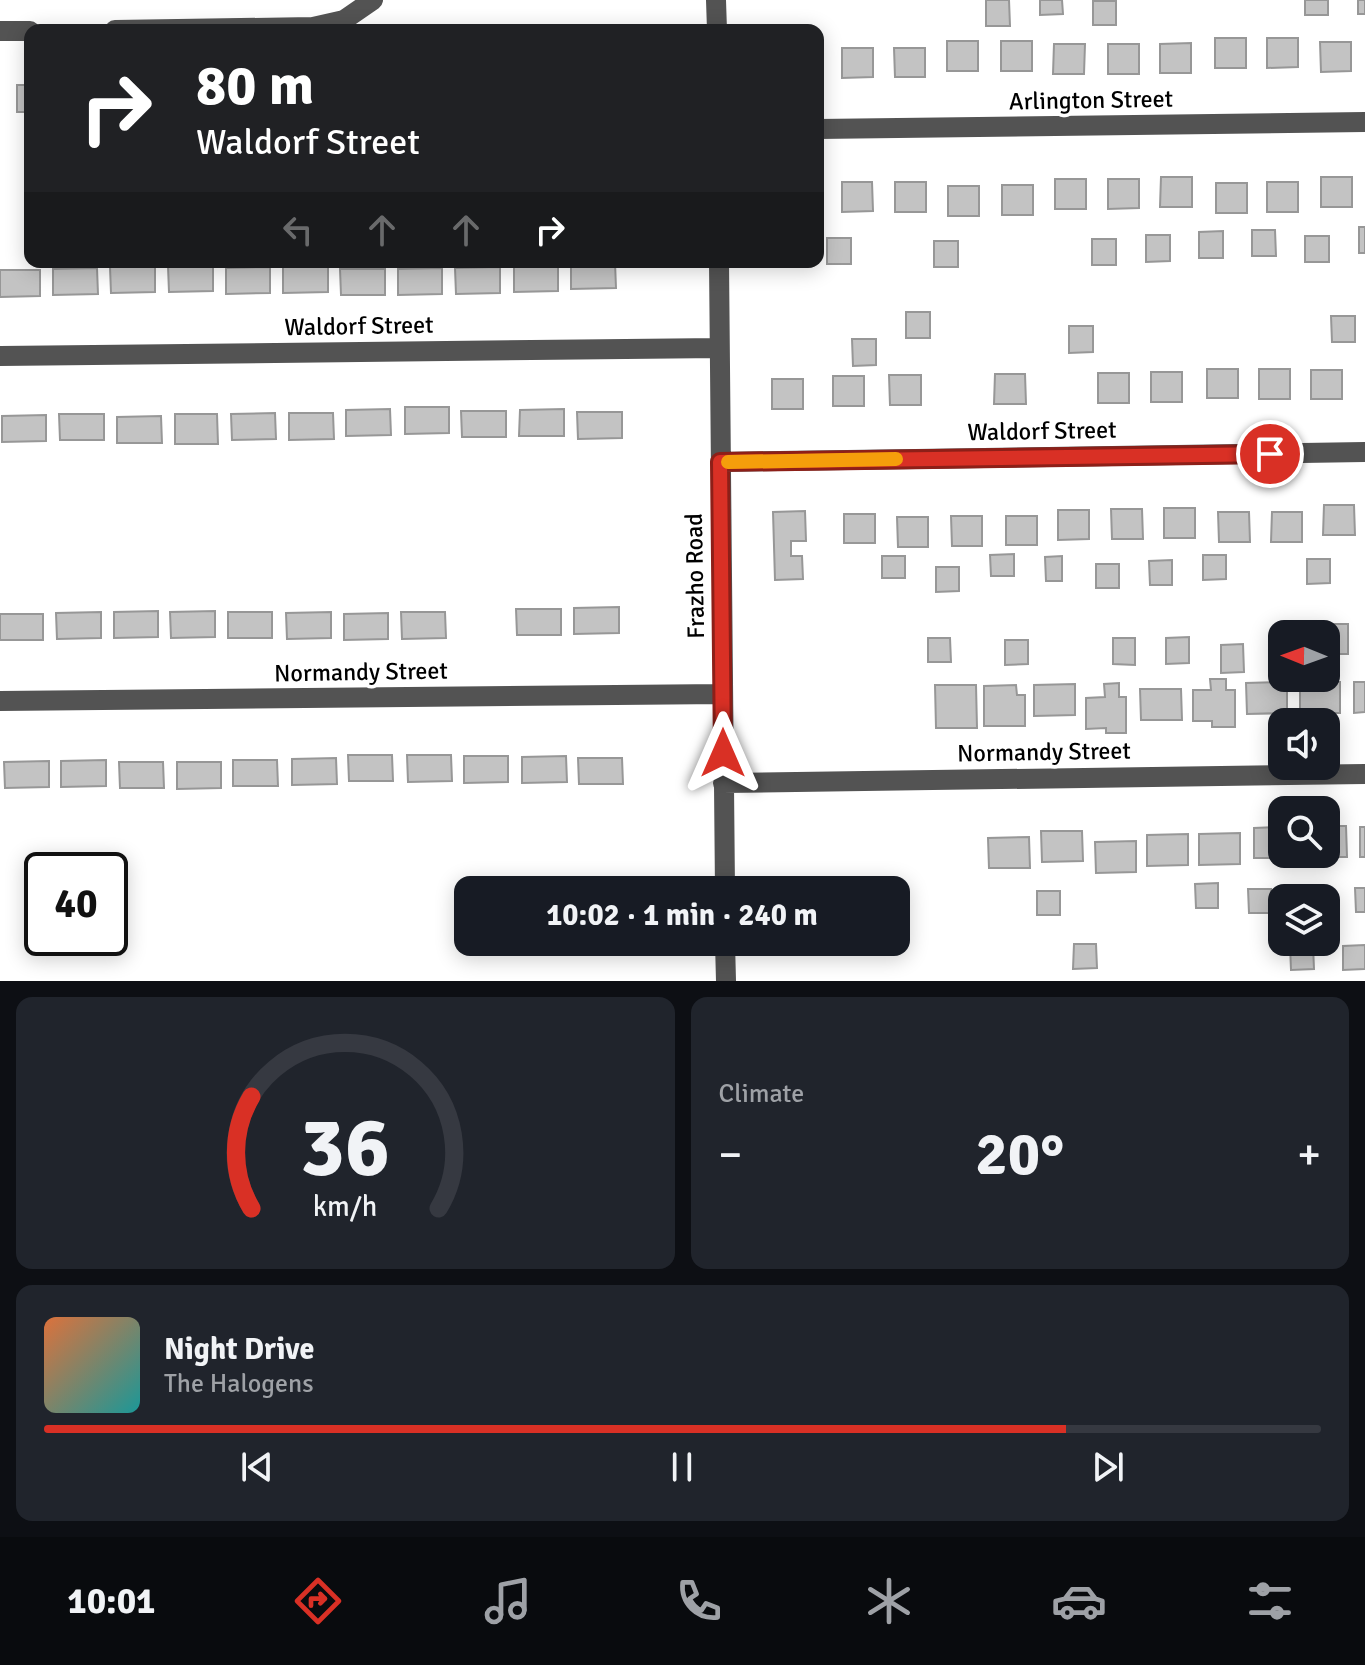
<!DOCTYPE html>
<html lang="en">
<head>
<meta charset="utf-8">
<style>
  body { margin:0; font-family:Signika,sans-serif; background:#20242c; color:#f1f3f6; height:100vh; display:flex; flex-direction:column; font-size:30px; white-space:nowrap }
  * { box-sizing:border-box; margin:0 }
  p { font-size:26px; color:#9ea1a6 }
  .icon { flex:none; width:44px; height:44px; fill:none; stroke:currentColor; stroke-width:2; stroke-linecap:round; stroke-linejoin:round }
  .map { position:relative; height:981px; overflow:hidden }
  .drawer { display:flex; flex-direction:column; gap:16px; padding:16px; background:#0d0f14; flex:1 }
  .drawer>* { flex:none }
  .banner { position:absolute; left:24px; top:24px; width:800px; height:244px; border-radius:16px; box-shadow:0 4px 20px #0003; background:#202124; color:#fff; overflow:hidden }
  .needle { width:52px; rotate:271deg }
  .buttons { position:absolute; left:1268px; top:620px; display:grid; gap:16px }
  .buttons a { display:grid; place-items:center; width:72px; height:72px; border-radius:16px; background:#171b24; box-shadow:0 4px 20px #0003; font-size:40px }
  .speed { position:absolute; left:24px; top:852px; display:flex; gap:16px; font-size:40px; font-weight:700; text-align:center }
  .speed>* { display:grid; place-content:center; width:104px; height:104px; border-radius:50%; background:#171b24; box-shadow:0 4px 20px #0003; line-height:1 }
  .speed .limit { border:4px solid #111; border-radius:12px; background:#fff; color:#111 }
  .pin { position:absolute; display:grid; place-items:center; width:68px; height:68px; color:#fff; margin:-34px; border:4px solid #fff; border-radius:50%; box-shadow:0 2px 8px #0007 }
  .me { position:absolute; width:88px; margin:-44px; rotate:0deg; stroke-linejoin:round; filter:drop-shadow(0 0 6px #0008) }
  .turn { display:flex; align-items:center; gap:28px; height:168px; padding:0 40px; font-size:36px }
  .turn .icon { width:104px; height:104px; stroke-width:2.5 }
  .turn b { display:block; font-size:56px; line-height:68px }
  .lanes { display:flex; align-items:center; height:76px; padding:0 40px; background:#0003; justify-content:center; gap:40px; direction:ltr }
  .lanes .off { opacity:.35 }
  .big { font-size:60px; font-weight:700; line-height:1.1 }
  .drawer .widget { flex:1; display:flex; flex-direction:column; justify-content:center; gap:12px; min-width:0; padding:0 28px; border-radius:16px; background:#20242c }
  .drawer .dial { align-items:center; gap:0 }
  .dial svg { height:208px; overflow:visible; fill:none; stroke:#363941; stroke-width:7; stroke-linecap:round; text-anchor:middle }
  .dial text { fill:#f1f3f6; stroke:none }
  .song { display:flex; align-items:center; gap:24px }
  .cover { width:96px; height:96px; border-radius:12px; background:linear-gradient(135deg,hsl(20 70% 55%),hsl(180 70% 35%)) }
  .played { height:8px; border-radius:4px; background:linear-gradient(90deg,#d93025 80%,#363941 80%) }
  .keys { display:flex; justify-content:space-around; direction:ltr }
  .heat { display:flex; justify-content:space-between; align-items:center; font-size:44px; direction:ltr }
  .drawer .tiles { flex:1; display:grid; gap:16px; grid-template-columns:1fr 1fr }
  .widget:last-child { grid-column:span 2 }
  .trip { position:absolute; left:454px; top:876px; width:456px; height:80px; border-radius:16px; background:#171b24; box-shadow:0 4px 20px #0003; font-weight:700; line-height:80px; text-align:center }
  .menu { display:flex; height:128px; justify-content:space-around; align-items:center; background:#090b0e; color:#9ea1a6 }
  .menu .icon { width:56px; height:56px }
  .menu .selected { color:#d93025 }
  .menu b { font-size:36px; color:#f1f3f6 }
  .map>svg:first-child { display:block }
</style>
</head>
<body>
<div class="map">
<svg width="1365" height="981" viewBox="0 0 1365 981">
  <rect width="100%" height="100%" fill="#fff"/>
  <path fill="#c3c3c3" stroke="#979797" stroke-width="2" d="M986,0H1009L1010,26H986Z
    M1040,0H1062L1063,14L1040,15Z
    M1305,0H1328V15H1305Z
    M1358,0H1365V14H1358Z
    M1093,1H1116V25H1093Z
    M1215,38H1246V68H1215Z
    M1267,38H1298V67L1267,68Z
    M947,41H978V71H947Z
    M1001,41H1032V71H1001Z
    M1320,42H1351V71L1321,72Z
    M1191,43V73H1160V44Z
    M1054,44H1085L1084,74H1053Z
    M1108,44H1139V74H1108Z
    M842,48H873V77L842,78Z
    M894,48H925V77H895Z
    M17,85H30V112H17Z
    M1161,177H1192V207H1160Z
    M1321,177H1352V207H1321Z
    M1055,179H1086V209H1055Z
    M1108,179H1139V208L1108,209Z
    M842,182H872L873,211L842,212Z
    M895,182H926V212H895Z
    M1267,182H1298V212H1267Z
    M1216,183H1247V213H1216Z
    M1002,185H1033V215H1002Z
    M948,186H979V216H948Z
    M1359,227H1365V253H1359Z
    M1252,230H1275L1276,256H1252Z
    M1223,231V258H1199V232Z
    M1146,235H1170V261L1146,262Z
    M1305,236H1329V262H1305Z
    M827,238H851V264H827Z
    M1092,239H1116V265H1092Z
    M934,241H958V267H934Z
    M615,262L616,288L571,289V263Z
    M213,265V291L169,292L168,266Z
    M558,265V291L514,292V266Z
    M155,266V292L111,293L110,267Z
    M283,266H328V292L283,293Z
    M270,267V293L226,294V268Z
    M500,267V293L456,294L455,268Z
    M97,268L98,294L53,295V269Z
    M442,268V294L398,295V269Z
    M340,269H385V295H341Z
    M0,270H40V296L0,297Z
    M906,312H930V338H906Z
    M1331,316H1355V342H1332Z
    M1069,326H1093V352L1069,353Z
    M852,339H876V365L853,366Z
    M1207,369H1238V398H1207Z
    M1259,369H1290V399H1259Z
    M1311,370H1342V399H1311Z
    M1151,372H1182V402H1151Z
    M1098,373H1129V403H1098Z
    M995,374H1025L1026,404H994Z
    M889,375H921V405H890Z
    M833,376H864V406H833Z
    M772,379H803V409H772Z
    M405,407H449V433L405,434Z
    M390,409L391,435L346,436V410Z
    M564,409V436H519L520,410Z
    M461,411H506V437H462Z
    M577,412H622V438L578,439Z
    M275,413L276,439L232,440L231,414Z
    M289,413H333L334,439L289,440Z
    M59,414H104V440H60Z
    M175,414H217L218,444H175Z
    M46,415V441L2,442V416Z
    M161,416L162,443H117V417Z
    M1324,505H1354L1355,535H1323Z
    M1164,508H1195V538H1164Z
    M1111,509H1142L1143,539H1112Z
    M1058,510H1089V539L1058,540Z
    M805,511L806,541H791V556H802L803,579L775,580L773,512Z
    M1218,512H1249L1250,542H1219Z
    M1272,512H1302V542H1271Z
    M844,514H875V543H844Z
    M951,516H982V546H952Z
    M1006,516H1037V545H1006Z
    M897,517H928V547H898Z
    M1014,554V576H991L990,555Z
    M1203,555H1226V579L1203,580Z
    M882,556H905V578H882Z
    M1062,556V581H1046L1045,557Z
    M1307,559H1330V583L1307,584Z
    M1172,560V585H1150L1149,561Z
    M1096,564H1119V588H1096Z
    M936,567H959V591L936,592Z
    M619,607V633L574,634V608Z
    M516,609H561V635H517Z
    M158,611V637L114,638V612Z
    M215,611V637L171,638L170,612Z
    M101,612V638L57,639L56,613Z
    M228,612H272V638H228Z
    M331,612V638L287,639L286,613Z
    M401,612H445L446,638L402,639Z
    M388,613V639L344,640V614Z
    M0,614H43V640H0Z
    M1323,624H1348V654H1326V634H1323Z
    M1189,637V663L1166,664V638Z
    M928,638H950L951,662H928Z
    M1113,638H1135V665L1113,664Z
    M1005,640H1028V664L1005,665Z
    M1273,641H1282V663H1274Z
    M1243,644L1244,672L1221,673V645Z
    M1326,669H1334V682H1340V713H1330V720H1305V713H1300V683H1312V678H1326Z
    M1210,679H1226V690H1235V727H1212V721H1193V690H1211Z
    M1287,682V713L1247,714L1246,683Z
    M1354,682H1365V712L1354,713Z
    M1119,683V697H1126V733H1106V728L1086,729V698L1105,697L1104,684Z
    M1075,684V715L1034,716V685Z
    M935,685H976L977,728H936Z
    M1016,685L1017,695H1025V726H984V686Z
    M1140,689H1181L1182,720H1141Z
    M348,755H392L393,781H349Z
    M407,755H451L452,781L408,782Z
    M464,756H508V782L464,783Z
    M566,756L567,782L522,783V757Z
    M336,758L337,784L292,785V759Z
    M578,758H622L623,784H579Z
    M106,760V786L61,787V761Z
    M233,760H277L278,786H233Z
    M49,761V787L5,788L4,762Z
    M119,762H163L164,788H120Z
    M177,762H221V788L177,789Z
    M1326,826H1346L1347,857H1306V854H1326Z
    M1282,827V854H1294L1295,858H1254V828Z
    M1360,827H1365V857H1360Z
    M1041,831H1082L1083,861L1042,862Z
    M1240,833V864L1199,865V834Z
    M1188,834V865L1147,866V835Z
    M1029,837L1030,868H989L988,838Z
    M1136,841V872L1096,873L1095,842Z
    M1218,883V908H1196L1195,884Z
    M1301,887H1324V898H1301Z
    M1355,888H1365V912H1356Z
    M1248,889H1271L1272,913H1249Z
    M1037,891H1060V915H1037Z
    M1074,944H1096L1097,968L1073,969Z
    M1290,945H1313L1314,969L1291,970Z
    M1365,945V969L1343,970V946Z"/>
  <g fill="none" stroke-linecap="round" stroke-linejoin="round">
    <path stroke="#535353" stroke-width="20" d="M716,0L717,30
      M115,30L313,27L344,20L373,0
      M0,31H30
      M818,129L1365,122
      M719,262L725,890
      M0,356L719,348
      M720,462L1365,452
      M0,701L723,694
      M723,783L1365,774
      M725,942L726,981"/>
  </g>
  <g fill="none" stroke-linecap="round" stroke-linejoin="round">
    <defs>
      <path id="route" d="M723,753L720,462L1270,454"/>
    </defs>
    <use href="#route" stroke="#8d1f18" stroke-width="20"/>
    <use href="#route" stroke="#d93025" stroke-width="14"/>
    <path stroke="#f59e0b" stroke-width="14" d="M728,462L896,459"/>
  </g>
  <g text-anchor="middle" stroke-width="7" stroke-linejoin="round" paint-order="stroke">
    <g font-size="24" fill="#000" stroke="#fff">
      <text transform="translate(1091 100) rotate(-1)" y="8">Arlington Street</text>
      <text transform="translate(359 326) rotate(-1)" y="8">Waldorf Street</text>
      <text transform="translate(1042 431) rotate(-1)" y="8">Waldorf Street</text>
      <text transform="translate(695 576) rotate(-91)" y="8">Frazho Road</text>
      <text transform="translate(361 672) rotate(-1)" y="8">Normandy Street</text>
      <text transform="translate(1044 752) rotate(-1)" y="8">Normandy Street</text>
    </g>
  </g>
</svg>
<div class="buttons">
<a><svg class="needle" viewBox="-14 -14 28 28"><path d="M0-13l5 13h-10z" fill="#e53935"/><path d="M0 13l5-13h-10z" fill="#9ea1a6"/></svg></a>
<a><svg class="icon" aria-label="sound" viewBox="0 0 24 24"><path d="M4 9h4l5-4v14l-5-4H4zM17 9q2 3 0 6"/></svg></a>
<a><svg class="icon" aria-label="search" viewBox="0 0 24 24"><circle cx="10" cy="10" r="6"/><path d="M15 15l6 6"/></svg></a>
<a><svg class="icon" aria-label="layers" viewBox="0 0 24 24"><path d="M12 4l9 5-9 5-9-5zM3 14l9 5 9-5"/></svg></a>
</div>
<div class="speed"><div class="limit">40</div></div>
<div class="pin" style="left:1270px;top:454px;background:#d93025"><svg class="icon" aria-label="arrive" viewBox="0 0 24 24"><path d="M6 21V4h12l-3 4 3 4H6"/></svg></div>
<svg class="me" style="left:723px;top:753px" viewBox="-20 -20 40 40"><path d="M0-17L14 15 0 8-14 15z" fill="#d93025" stroke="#fff" stroke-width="4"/></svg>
<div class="trip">10:02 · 1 min · 240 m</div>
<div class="banner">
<div class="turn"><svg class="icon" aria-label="right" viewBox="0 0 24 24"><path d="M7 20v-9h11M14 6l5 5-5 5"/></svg><div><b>80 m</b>Waldorf Street</div></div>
<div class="lanes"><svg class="icon off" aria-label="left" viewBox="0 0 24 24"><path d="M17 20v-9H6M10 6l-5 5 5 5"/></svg><svg class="icon off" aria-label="ahead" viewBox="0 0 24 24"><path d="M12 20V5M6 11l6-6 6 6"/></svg><svg class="icon off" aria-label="ahead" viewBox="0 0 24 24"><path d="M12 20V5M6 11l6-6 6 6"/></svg><svg class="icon" aria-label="right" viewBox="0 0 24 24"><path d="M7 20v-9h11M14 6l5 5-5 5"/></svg></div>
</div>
</div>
<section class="drawer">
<div class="tiles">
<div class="widget dial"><svg viewBox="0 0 100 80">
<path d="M14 69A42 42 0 1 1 86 69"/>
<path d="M14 69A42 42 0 0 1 14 26" stroke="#d93025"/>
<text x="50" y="56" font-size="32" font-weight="700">36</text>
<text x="50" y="72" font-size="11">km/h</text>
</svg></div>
<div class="widget"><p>Climate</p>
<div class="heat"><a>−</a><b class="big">20°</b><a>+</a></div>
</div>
<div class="widget">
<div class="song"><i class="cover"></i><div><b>Night Drive</b><p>The Halogens</p></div></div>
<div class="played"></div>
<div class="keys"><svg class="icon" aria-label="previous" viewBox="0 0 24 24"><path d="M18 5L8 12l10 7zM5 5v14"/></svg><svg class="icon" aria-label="pause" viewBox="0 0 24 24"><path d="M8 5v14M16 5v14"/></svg><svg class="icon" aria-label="next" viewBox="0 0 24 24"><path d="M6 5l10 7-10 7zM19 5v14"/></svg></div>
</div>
</div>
</section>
<nav class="menu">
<b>10:01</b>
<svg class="icon selected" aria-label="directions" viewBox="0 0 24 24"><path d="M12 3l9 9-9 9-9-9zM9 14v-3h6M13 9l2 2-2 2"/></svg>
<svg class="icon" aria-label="music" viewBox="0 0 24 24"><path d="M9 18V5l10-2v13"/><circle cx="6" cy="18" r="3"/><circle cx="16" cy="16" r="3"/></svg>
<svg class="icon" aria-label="phone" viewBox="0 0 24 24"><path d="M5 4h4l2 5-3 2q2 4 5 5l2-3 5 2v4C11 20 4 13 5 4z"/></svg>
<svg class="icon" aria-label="climate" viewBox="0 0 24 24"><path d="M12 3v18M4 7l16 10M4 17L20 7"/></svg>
<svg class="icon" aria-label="car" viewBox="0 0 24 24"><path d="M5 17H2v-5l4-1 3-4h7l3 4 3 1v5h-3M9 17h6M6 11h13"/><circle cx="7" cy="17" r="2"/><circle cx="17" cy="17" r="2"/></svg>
<svg class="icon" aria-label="filters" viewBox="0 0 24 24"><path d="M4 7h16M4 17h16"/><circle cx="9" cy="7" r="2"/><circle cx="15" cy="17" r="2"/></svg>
</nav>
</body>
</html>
